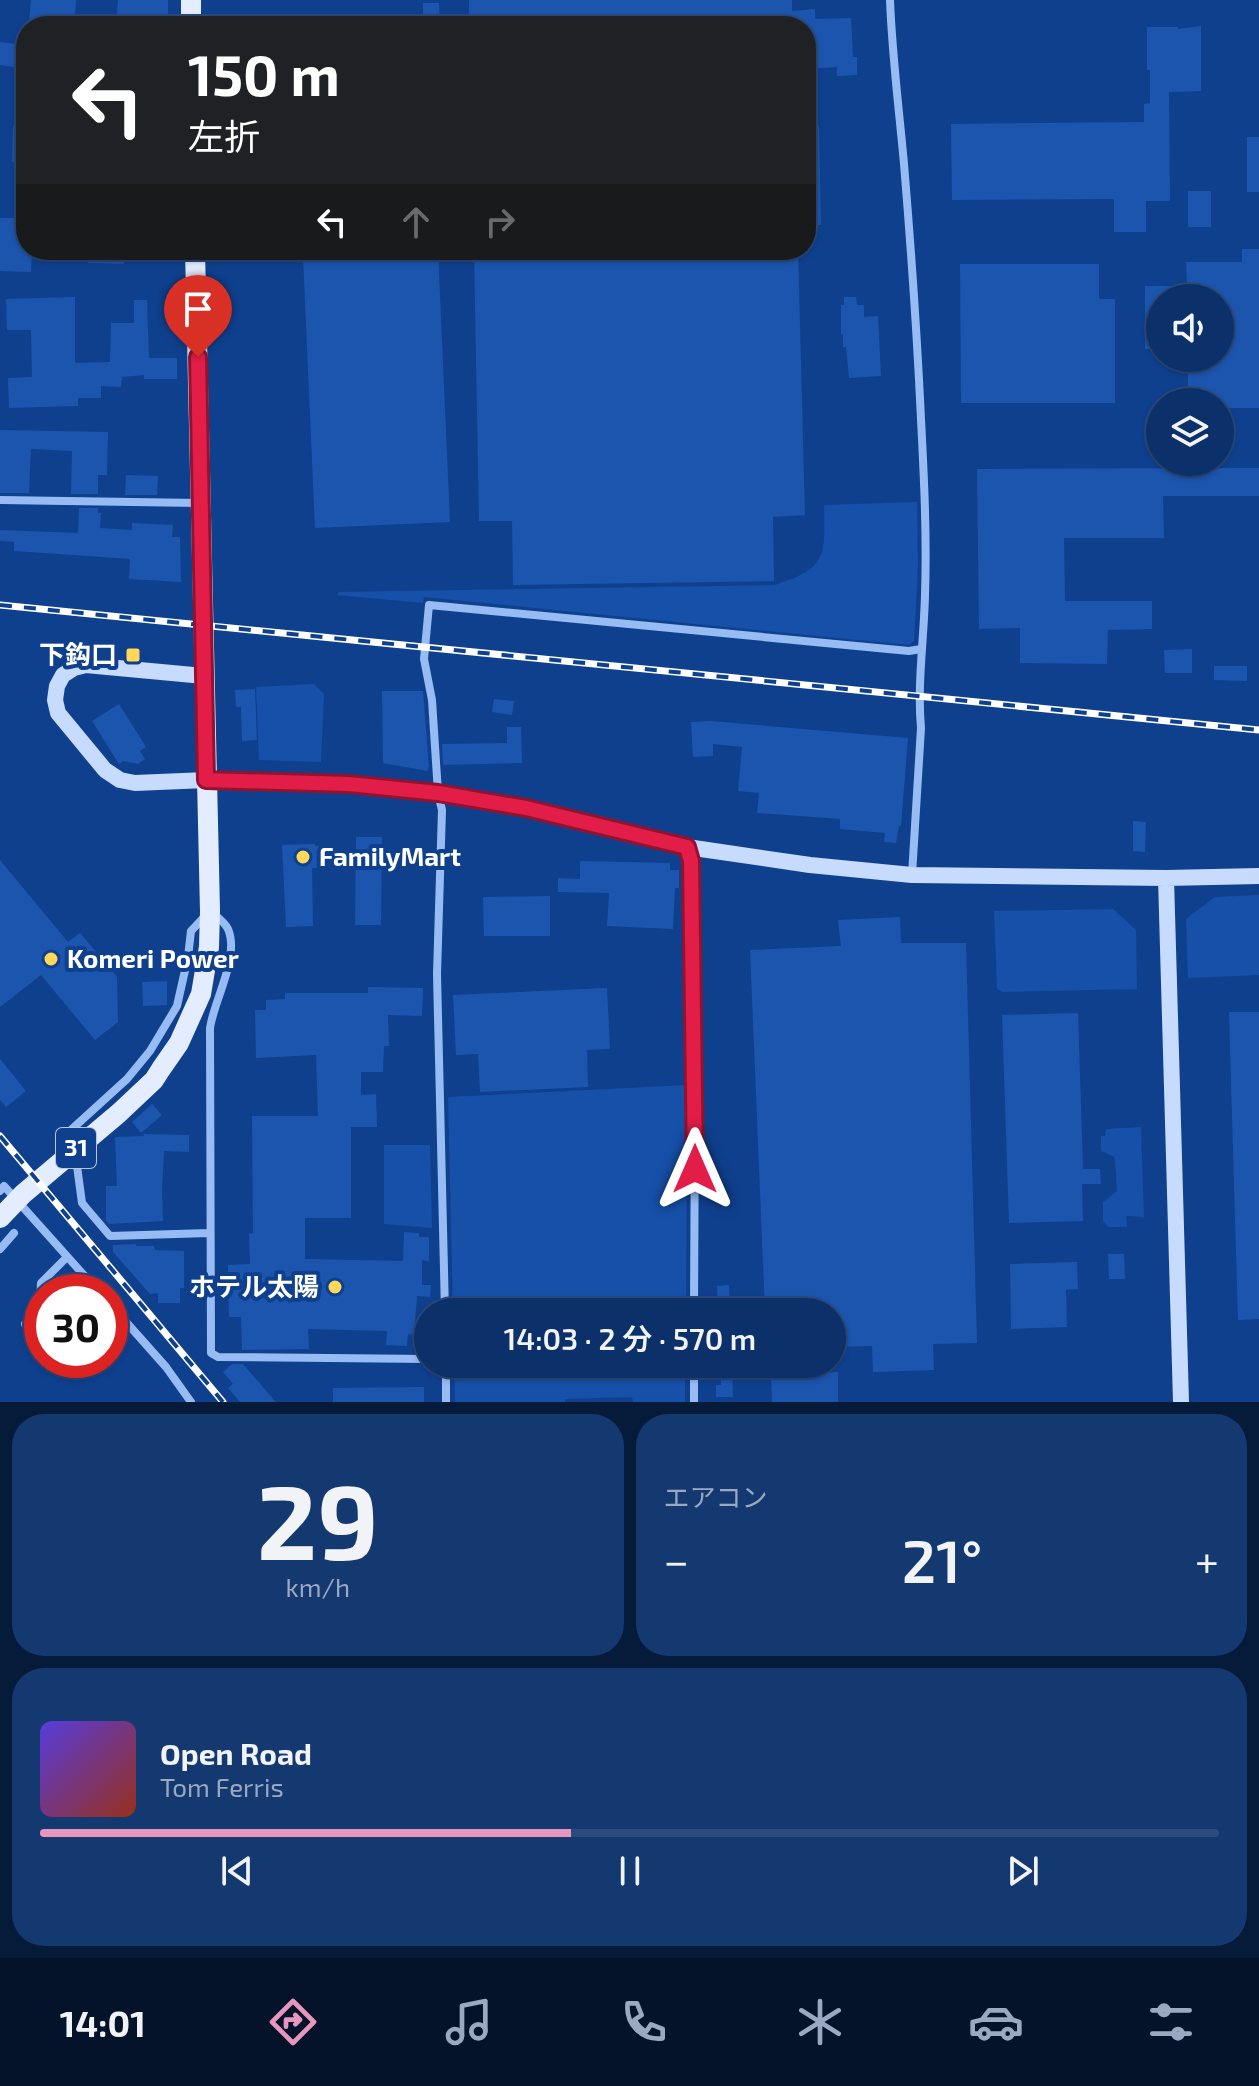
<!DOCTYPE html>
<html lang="ja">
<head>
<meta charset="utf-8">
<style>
  body { margin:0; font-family:"Exo 2","Noto Sans JP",sans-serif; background:#143870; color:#f1f3f6; height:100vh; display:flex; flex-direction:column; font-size:30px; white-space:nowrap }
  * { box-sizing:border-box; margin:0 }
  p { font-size:26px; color:#9aa9c1 }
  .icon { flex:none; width:44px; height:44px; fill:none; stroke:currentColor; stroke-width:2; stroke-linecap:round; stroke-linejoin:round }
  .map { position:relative; height:1402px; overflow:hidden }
  .side { display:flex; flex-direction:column; gap:12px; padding:12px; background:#061a3a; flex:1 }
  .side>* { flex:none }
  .top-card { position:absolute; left:16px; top:16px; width:800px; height:244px; border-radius:32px; box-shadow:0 2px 6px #0004,0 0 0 2px #2b4b7e; background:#202124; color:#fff; overflow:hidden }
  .fabs { position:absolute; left:1146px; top:284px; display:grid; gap:16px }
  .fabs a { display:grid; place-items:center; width:88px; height:88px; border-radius:50%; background:#0b306a; box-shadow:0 2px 6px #0004,0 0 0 2px #2b4b7e; font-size:40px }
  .speed { position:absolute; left:24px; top:1274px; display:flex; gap:16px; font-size:40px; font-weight:700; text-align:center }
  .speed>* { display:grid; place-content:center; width:104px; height:104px; border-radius:50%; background:#0b306a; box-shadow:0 2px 6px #0004,0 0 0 2px #2b4b7e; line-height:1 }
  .speed .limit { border:12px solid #d22; background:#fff; color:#111 }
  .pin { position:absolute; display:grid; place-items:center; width:68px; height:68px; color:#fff; margin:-82px -34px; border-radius:50% 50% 50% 0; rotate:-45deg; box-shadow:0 0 8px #0007 }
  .pin .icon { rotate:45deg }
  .me { position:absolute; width:88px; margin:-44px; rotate:0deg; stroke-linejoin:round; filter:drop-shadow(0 0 6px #0008) }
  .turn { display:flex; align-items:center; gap:28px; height:168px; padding:0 40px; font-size:36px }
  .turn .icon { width:104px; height:104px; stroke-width:2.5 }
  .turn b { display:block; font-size:56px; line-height:68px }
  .lanes { display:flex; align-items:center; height:76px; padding:0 40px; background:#0003; justify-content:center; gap:40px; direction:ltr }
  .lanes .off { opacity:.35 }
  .big { font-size:60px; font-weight:600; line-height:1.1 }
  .side .card { flex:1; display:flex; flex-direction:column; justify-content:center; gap:12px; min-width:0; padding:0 28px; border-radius:32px; background:#143870 }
  .side .dial { align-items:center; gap:0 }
  .dial b { font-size:104px; line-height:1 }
  .song { display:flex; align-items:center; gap:24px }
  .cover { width:96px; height:96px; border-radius:12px; background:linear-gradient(135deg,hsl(250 70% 55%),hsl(10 70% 35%)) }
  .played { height:8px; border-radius:4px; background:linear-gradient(90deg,#e797bd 45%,#2b4b7e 45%) }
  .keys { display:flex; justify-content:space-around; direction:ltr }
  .heat { display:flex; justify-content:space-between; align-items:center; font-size:44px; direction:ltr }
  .side .tiles { flex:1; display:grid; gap:12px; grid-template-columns:1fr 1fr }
  .card:last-child { grid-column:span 2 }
  .trip { position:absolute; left:414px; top:1298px; width:432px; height:80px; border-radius:40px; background:#0b306a; box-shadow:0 2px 6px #0004,0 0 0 2px #2b4b7e; font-weight:600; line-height:80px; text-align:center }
  .dock { display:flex; height:128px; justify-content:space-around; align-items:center; background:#04132a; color:#9aa9c1 }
  .dock .icon { width:56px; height:56px }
  .dock .current { color:#e797bd }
  .dock b { font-size:36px; color:#f1f3f6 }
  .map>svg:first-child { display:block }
</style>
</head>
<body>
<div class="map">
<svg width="1259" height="1402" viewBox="0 0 1259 1402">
  <rect width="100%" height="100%" fill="#0f408e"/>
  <path fill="#1650a9" d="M917,502L918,567L914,641L909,645L424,597L423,603L337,595L338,592L775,585C828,568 825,556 824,505Z
    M314,684L324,694L321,762L259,760L256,687Z
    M1259,895V975L1188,978L1186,919L1215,897Z
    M1113,909L1136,930L1137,989L1002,992L997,989L994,911Z
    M687,1085L686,1312H453L448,1097Z
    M1141,1127L1144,1217L1126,1216L1127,1227H1108L1103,1221V1202L1117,1191L1115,1160L1114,1157L1101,1151V1136H1105L1106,1129Z
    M384,1145H430L432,1228L384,1224Z
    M454,1364H685V1402H633L632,1397L565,1399V1402H455Z"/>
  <path fill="#1c55ae" d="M31,0H76L75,16L52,14L51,25L29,22Z
    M118,0H168V24H153L154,16L117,14Z
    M469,0H792V11L815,9V19L851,18L853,57H857V75L837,76V67L806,69V26H469Z
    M423,3H439L440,26H423Z
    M1201,26V91L1169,92L1170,201H1146V232H1114V199L952,200L951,124L1144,122V104L1150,103V70H1147V27H1178V29Z
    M0,42L26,45V69L0,65Z
    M13,126H26V162H12Z
    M819,126L821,225L806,226V127Z
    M1247,137H1259V192H1247Z
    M1188,191H1211V227H1188Z
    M0,218H26V250H32L31,272L0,271Z
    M1242,249H1259V408H1220V402H1210L1209,394H1188V358H1220V298H1160V349H1145V286H1187L1186,262H1242Z
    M89,250H125L124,264L88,263Z
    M438,250L450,522L315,528L303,256Z
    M474,250H798L805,515L773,517L774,581L513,585L512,521H479Z
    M960,264H1099V299H1115V403H961Z
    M75,297V363L110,362L111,323H134V300H147L149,358H177V379H144V375L122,377L121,387L101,386V398H78V406L9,408L8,378L32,377L31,330H7L6,299Z
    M844,297H856L857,305H864V317L878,316L881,376L849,378L846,347H843V334H841V305H844Z
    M0,430L108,432L107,475H98V494H71L72,451L31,449L29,493H0Z
    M1259,468V496H1163L1164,538H1064L1065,601H1152V629L1108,630L1107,664L1020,663V628L979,629L977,469Z
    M126,475L158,476L157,495H125Z
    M79,508H98V513H101L100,528L132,530V523L173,525L172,537H180L181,582L129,579L130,559L14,551V542L0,541V530L78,533Z
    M1192,649V673H1165L1164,650Z
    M1214,666H1247V681L1214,680Z
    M255,689L257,740L242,741L241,707H236L235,690Z
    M382,691H423L429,767L427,771L383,763Z
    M494,699L514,701L512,715L492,712Z
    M119,704L146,747L140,751L145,759L138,764L123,761L119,764L92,721Z
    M711,721L908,738L901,826H899L896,843L884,842L885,833L840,829V819L757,813L759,793L738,791L742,747L713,744V756L693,757L691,722Z
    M507,727H521L522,763L443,765L442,744L507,743Z
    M1133,821L1146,822L1145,852L1133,851Z
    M356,837H382L381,925H355Z
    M315,844V846H323L324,868H312L313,926L286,927L282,845Z
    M0,860L68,942L80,933L117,977L118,1022L95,1040L41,975L0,1007Z
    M580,861L670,863V870H679V888H675L673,929L607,926L609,893L558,892V878L580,879Z
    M550,896V936H484L483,897Z
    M900,917L901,943H966L977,1343L933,1344L934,1370L873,1372L872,1346L832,1347V1312H765L750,950L841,946L838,920Z
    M167,981V1005L143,1006L142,982Z
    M368,987L423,988L422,1016L388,1015L389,1046H384L383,1072H361V1095L376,1094L377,1127H351V1218H305V1259L403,1261L404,1232L419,1233V1237H429V1261L422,1260V1285H431L430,1297L417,1296L414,1335L408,1334L407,1346L386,1345L387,1331L308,1329L309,1349L242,1350L241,1317H229L228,1265L250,1264L249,1234L253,1233L252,1116H318L316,1055L256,1058L255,1010H266V1000L285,999V993H368Z
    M607,988L610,1049L587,1050L588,1087L480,1092L478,1054L456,1055L453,995Z
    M1229,1012H1259V1319L1238,1320Z
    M1078,1013L1083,1169H1100L1101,1184H1082L1083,1221L1009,1223L1002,1015Z
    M0,1059L26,1091L6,1107L0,1100Z
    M152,1104L162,1115L141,1133L132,1122Z
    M143,1134L189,1135V1152L164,1151L162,1190L163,1221L109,1224L106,1220V1186H117L115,1137L144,1136Z
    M136,1244V1246H154L155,1250L184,1251V1288H180V1303H158V1293L150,1294L113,1252V1245Z
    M1108,1254H1124L1125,1279H1109Z
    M1077,1262L1078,1289L1066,1290L1067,1327L1011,1329L1010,1264Z
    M729,1285L730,1312H718L717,1286Z
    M232,1364H243L276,1402H240L228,1388L233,1384L223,1372Z
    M720,1364H732L733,1397H716V1385H721Z
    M838,1372V1402H772L771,1373Z
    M424,1387V1402H333V1388Z"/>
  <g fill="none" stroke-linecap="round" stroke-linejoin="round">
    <path stroke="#97bcf3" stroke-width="8" d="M890,0C892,54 899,109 904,164C911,248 917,334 921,419C924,477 927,536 925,595C924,639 917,684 921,728L912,875
      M0,500L199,503
      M687,847L691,861L695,1111L694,1312
      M0,1191L4,1186L99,1292
      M209,1233L110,1236L82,1203L72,1129L127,1079L150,1051L177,1006L188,957L191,931L210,911C216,916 224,921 228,929C240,957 214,1000 210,1028L211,1353L218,1357L428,1359
      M0,1249L14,1233
      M110,1304L166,1367L191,1402
      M445,1312L437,974L442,810L438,793L432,700L424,659L429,605L909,651L921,649
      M25,1324H39
      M38,1337L41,1283L67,1257
      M446,1364V1402
      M694,1402V1364"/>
    <path stroke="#c6dbfd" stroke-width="16" d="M204,676L86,665L74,668L63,675L57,686L55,700L58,713L105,770L120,780L135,783L206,780L349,784L438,793L526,808L687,847L810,865L912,875L1166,878L1259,876
      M1166,878L1181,1402"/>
    <path stroke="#e3edff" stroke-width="20" d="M191,0V26
      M0,1218L23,1194L119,1113L154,1080L161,1069L179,1043L201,994L209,947L210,911L195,250"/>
    <defs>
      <path id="rail" d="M0,605L1259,730
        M0,1136L223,1402"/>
    </defs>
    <use href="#rail" stroke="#fff" stroke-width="7"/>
    <use href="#rail" stroke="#0f408e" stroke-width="4" stroke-dasharray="12" stroke-linecap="butt"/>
  </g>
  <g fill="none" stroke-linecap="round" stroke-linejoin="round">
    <defs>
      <path id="route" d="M198,357L206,780L349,784L438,793L526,808L687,847L691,861L695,1169"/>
    </defs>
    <use href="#route" stroke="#92132f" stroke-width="20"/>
    <use href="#route" stroke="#e11d48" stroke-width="14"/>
  </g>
  <g fill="#ffd859" stroke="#0f408e" stroke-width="3">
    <rect x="125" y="647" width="16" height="16" rx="4"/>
    <circle cx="303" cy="857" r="8"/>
    <circle cx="51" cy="959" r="8"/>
    <circle cx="335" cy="1287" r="8"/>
  </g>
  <g text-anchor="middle" stroke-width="8" stroke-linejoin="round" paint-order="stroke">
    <rect fill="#0f408e" stroke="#b7c6dd" stroke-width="2" x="56" y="1128" width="40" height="40" rx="6"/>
    <g font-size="24" font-weight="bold" fill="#fff">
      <text x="76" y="1156">31</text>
    </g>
    <g font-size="26" font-weight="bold" fill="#fff" stroke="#0f408e" text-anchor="end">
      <text x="117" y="664">下鈎口</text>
      <text x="319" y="866" text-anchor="start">FamilyMart</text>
      <text x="67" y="968" text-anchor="start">Komeri Power</text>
      <text x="319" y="1296">ホテル太陽</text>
    </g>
  </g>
</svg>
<div class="fabs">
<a><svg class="icon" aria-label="sound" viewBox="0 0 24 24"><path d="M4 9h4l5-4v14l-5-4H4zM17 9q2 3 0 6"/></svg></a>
<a><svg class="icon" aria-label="layers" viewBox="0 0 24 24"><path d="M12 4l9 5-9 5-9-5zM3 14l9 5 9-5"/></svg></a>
</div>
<div class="speed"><div class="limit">30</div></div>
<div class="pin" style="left:198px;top:357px;background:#d93025"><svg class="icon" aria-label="arrive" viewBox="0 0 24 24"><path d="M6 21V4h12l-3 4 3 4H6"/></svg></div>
<svg class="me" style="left:695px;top:1169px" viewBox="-20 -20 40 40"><path d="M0-17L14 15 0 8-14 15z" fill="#e11d48" stroke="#fff" stroke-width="4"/></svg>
<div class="trip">14:03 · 2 分 · 570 m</div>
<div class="top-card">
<div class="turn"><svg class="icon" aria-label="left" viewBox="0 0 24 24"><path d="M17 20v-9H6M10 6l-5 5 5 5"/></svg><div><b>150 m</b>左折</div></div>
<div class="lanes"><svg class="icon" aria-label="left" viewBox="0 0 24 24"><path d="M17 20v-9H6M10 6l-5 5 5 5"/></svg><svg class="icon off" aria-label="ahead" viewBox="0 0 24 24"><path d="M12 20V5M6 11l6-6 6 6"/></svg><svg class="icon off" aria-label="right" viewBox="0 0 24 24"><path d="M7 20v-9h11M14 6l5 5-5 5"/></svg></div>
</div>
</div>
<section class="side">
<div class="tiles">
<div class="card dial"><b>29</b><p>km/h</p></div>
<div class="card"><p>エアコン</p>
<div class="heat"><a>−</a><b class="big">21°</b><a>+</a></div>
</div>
<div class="card">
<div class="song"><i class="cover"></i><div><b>Open Road</b><p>Tom Ferris</p></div></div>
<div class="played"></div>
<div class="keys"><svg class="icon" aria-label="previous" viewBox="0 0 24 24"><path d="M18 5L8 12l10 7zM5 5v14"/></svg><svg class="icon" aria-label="pause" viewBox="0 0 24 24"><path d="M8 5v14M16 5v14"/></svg><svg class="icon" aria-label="next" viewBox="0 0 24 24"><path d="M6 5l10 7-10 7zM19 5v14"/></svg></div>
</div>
</div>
</section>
<nav class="dock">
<b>14:01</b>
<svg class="icon current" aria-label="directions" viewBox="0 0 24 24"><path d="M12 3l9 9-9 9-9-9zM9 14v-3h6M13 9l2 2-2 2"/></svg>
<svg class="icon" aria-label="music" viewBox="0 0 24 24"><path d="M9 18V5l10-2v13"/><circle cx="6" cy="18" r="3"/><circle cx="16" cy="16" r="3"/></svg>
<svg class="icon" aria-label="phone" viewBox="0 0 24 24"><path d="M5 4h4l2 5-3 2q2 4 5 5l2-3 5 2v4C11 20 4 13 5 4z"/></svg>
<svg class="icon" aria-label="climate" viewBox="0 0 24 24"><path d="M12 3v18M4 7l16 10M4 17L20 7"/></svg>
<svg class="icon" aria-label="car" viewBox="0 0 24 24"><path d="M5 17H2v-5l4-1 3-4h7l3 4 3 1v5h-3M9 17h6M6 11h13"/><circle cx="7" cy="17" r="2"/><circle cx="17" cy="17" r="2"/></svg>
<svg class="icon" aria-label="filters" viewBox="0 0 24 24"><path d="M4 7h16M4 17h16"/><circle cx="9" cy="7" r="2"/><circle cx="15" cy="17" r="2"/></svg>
</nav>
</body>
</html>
